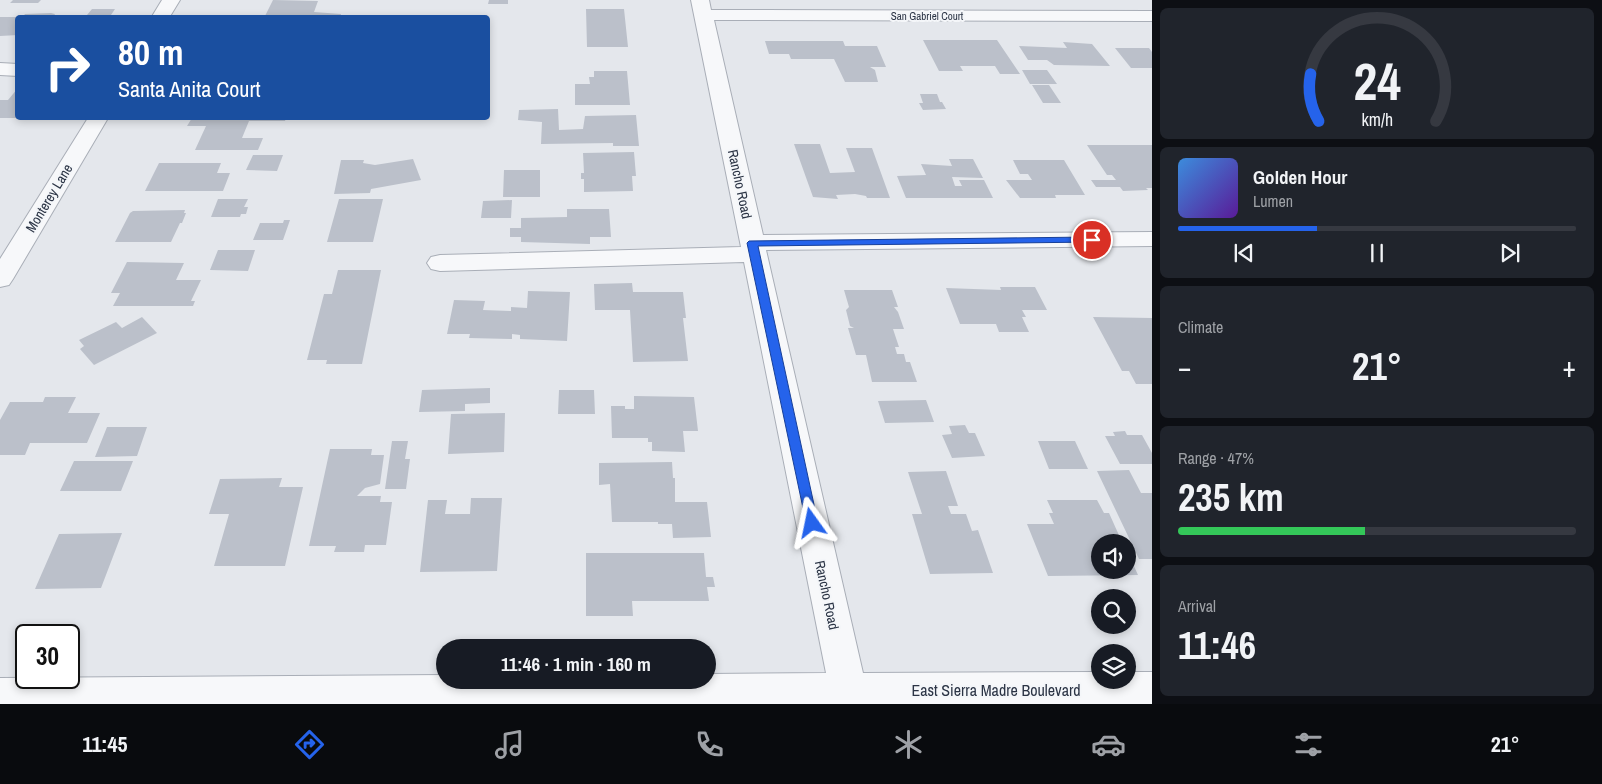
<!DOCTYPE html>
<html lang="en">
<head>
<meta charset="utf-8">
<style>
  body { margin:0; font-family:"Archivo Narrow",sans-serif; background:#20242c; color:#f1f3f6; height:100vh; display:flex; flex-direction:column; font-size:19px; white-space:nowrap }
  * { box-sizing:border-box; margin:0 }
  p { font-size:16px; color:#9ea1a6 }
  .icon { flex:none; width:28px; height:28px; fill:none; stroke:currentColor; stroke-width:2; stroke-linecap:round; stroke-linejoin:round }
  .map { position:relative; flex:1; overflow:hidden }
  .drawer { display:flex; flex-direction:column; gap:8px; padding:8px; background:#0d0f14; width:450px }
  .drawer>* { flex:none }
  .hud { position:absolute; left:15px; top:15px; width:475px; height:105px; border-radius:5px; box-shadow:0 2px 8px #0003; background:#1a4fa0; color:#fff; overflow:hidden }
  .controls { position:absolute; left:1091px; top:534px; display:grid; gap:10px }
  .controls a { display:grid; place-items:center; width:45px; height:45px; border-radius:50%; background:#171b24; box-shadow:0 2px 8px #0003; font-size:25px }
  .speed { position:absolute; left:15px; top:624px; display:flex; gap:10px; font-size:25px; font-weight:700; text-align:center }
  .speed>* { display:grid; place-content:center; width:65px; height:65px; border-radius:50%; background:#171b24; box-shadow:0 2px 8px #0003; line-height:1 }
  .speed .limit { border:2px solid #111; border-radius:8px; background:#fff; color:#111 }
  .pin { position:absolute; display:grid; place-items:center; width:42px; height:42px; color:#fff; margin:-21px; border:2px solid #fff; border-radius:50%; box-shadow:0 1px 5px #0007 }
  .me { position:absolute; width:55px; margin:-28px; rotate:348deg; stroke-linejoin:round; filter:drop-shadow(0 0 4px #0008) }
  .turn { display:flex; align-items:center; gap:18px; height:105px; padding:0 20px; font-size:22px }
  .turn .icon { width:65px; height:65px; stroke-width:2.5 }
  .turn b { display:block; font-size:35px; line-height:42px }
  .big { font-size:38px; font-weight:700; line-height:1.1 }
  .drawer .tile { flex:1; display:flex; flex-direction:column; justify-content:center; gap:8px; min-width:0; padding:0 18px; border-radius:8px; background:#20242c }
  .drawer .dial { align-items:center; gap:0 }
  .dial svg { height:130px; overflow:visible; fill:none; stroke:#363941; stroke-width:7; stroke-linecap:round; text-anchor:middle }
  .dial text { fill:#f1f3f6; stroke:none }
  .song { display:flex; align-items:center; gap:15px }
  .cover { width:60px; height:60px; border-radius:8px; background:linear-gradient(135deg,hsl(210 70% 55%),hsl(270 70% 35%)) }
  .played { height:5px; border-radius:2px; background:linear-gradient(90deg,#2563eb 35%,#363941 35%) }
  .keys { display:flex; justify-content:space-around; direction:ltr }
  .heat { display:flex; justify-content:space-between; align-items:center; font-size:28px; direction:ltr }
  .charge { height:8px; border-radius:4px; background:linear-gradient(90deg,#34c759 47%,#363941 0) }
  .trip { position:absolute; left:436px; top:639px; width:280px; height:50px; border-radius:25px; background:#171b24; box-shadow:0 2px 8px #0003; font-weight:700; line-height:50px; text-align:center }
  .tab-bar { display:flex; height:80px; justify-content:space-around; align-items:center; background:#090b0e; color:#9ea1a6 }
  .tab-bar .icon { width:35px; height:35px }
  .tab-bar .on { color:#2563eb }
  .tab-bar b { font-size:22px; color:#f1f3f6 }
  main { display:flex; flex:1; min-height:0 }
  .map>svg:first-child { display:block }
</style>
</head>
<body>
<main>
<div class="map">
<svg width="1152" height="704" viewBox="0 0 1152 704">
  <rect width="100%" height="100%" fill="#e4e7ec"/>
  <path fill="#bbc0ca" d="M13,0H41L38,3H10Z
    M273,0L318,1L314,12L341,14L340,18H242L243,15L265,16Z
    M489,0H508V4H488Z
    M92,9H115L109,18H91L93,15H87Z
    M586,9H624L628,47H587Z
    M25,14L51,13L55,14L53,18H22Z
    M0,17H18V35L0,36Z
    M923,40H997L1020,74H1000L995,66H960L963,71H939Z
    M765,41H843L845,46H877L886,67H870L875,70L878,82H845L834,59H791L789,54H769Z
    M1063,42L1092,44L1110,66L1054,65L1047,60H1028L1019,46L1067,48Z
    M1115,48H1149L1152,52V68H1131Z
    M1022,70H1047L1057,84H1030Z
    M594,71H627L630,105H575V84H590L589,77H594Z
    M1032,85H1049L1061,103H1043Z
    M18,88V118H0V100H8Z
    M920,94H937L940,102H942L946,109L923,110L919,103H923Z
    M558,109L559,130L583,129L585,116L636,115L639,146H613V143L541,144L542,122L518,120L519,110Z
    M192,118H286L285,121H249L242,138H263L258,150H195L206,126H187Z
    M794,144H820L830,173L855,172L846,148H872L890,198H867L866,196L855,194L836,195L838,199L813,197Z
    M1087,145H1152V188H1146L1148,190L1123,191L1120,187H1096L1091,180H1116L1112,175H1107Z
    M634,152L636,176H632L633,191L584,192V179H581V173H584L583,153Z
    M253,155H283L277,171L246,170Z
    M413,159L421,180L371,189L370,193L334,194L341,160H364L363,163L375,165Z
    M949,159H973L983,178L952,177L955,186H962L959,180H984L993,198H906L897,176L926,175L921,164L952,166Z
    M1013,160H1064L1085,195H1055L1056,198H1020L1006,180H1032L1028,174H1020Z
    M159,163H221L217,173H230L223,191H145Z
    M504,170H540V197H503Z
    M218,199H248L244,207H248L246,214H241L240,217H211Z
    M339,199H383L373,242H327Z
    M512,200L511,218H481L483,201Z
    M567,209H609L611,237H590V244L521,242V237H510V228H521V218L567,217Z
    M185,210L184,213H186L182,223H180L171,242H115L130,213L133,211Z
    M284,220H290L283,240H253L260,223H283Z
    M218,250H255L248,271L210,270Z
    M127,262L184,263L176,280H201L191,301H195L193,306H113L120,293H111Z
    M338,270H381L362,364H326L327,360H307L324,294H332Z
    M632,283L633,292H683L686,318H683L688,361L633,362L630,310H595L594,284Z
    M1000,287H1035L1047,310H1022L1026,317H1022L1029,332H999L996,324H960L946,288L1001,290Z
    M844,290H892L898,307H894L898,312L904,329H893L899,347H895L897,354H904L906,362H910L917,382H872L866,355H856L848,328H854L850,326L846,310L849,307Z
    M528,291L570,292L567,341L520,339V335L512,334V339L469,338L470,334H447L454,300L485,301L483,310L511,311V307L527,308Z
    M142,317L157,333L94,365L80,349L84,346L79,340L116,322L122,328Z
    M1093,317L1152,318V384H1136L1129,371H1122Z
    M490,388V403L465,404V411L419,412L422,390Z
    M559,390H594L595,414H558Z
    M634,396L694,397L698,431H683L685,452L652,451V442H648V438H612L611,406H625V409H634Z
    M45,397H76L68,413H100L87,443H30L25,455H0V420L10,402H43Z
    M926,400L934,422L885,423L878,401Z
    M505,413L504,452L448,454L451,414Z
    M965,425L969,433H975L985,456L952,458L942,435L952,434L949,426Z
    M107,427H147L137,456L95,457Z
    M1125,431L1127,435H1142L1152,453V464H1120L1105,436H1115L1113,432Z
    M392,441H408L405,459H410L406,489H385Z
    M1038,441H1075L1088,469H1049Z
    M330,449H372L371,455H384L380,484L365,488L357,496H381L380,502H392L386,545H365L364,552H334L336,546H309Z
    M74,461H133L121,491H60Z
    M672,462L673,478H675V502H707L711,537L673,538L672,524H658V522H612L610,484L599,485V463Z
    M1129,470L1141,493H1152V559H1139L1097,471Z
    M946,471L958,506H948L951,514H966L972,531L978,530L993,573L930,574L912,514H922L908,472Z
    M282,478L279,487H303L285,566H214L229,514H209L220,479Z
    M471,498H502L497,571L420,572L428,500H447L445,514H470Z
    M1047,500H1097L1104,513H1109L1122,542H1100V570H1128V553L1138,575L1048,576L1027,524H1054L1049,513H1053Z
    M122,533L101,588L35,589L59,534Z
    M586,553H704L706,577H713L715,587H707L709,601H632L633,616H586Z"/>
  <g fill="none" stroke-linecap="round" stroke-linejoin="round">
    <defs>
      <path id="minor" d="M162,0H180L169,18H151Z
        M691,0H709L711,10L1152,11V21L714,20L763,235L1152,232V246L766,250L863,673L1100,672V680H1128V672H1152V704H0V678L445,675V680H708V674L826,673L744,262L440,271L431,269L427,263L431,257L440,255L741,247Z
        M0,63L18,64V76L0,75Z
        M88,118H108L13,279L9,285L0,287V259Z"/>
    </defs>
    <use href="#minor" stroke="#a9aeb7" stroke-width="2"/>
    <use href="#minor" fill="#f7f8fa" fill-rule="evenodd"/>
  </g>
  <path fill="#2563eb" stroke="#184099" d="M1092,237L1097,240L1096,242L758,246L818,523L812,529L807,527L747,243L749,241Z"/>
  <g text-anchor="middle" stroke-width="4" stroke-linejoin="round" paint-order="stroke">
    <g font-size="11" fill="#2b3445" stroke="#f4f6f9">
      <text x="927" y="20">San Gabriel Court</text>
    </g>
    <g font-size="14" fill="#2b3445" stroke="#f4f6f9">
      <text transform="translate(740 184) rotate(78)" y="5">Rancho Road</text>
      <text transform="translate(49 198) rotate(-59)" y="5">Monterey Lane</text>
      <text transform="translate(827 595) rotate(78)" y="5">Rancho Road</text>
    </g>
    <g font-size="16" fill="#2b3445" stroke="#f4f6f9">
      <text x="996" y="696">East Sierra Madre Boulevard</text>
    </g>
  </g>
</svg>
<div class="controls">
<a><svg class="icon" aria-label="sound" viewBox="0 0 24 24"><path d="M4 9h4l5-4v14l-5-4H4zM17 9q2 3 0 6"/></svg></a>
<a><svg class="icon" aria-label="search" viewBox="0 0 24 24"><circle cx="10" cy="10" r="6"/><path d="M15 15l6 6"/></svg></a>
<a><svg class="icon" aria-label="layers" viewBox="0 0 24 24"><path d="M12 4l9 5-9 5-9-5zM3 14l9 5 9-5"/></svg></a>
</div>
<div class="speed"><div class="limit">30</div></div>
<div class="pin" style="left:1092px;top:240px;background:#d93025"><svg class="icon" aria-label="arrive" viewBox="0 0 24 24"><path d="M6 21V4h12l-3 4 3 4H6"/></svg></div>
<svg class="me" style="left:812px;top:523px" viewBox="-20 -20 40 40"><path d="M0-17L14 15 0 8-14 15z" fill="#2563eb" stroke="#fff" stroke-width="4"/></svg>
<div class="trip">11:46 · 1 min · 160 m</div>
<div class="hud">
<div class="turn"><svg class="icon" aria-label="right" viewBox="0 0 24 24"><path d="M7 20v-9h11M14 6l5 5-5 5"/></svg><div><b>80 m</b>Santa Anita Court</div></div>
</div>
</div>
<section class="drawer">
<div class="tile dial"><svg viewBox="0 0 100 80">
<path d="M14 69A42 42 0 1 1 86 69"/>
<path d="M14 69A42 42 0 0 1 9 40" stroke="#2563eb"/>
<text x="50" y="56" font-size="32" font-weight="700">24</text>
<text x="50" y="72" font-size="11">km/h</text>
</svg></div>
<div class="tile">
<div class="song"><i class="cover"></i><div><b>Golden Hour</b><p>Lumen</p></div></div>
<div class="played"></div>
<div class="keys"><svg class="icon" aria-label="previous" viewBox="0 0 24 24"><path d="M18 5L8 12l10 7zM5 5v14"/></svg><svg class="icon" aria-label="pause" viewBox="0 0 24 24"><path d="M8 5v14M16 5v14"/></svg><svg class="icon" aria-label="next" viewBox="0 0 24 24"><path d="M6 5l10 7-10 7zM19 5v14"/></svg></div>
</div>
<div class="tile"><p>Climate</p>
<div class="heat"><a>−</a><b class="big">21°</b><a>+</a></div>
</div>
<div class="tile"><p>Range · 47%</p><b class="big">235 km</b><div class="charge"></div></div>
<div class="tile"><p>Arrival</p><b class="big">11:46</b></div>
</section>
</main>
<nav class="tab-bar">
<b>11:45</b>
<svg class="icon on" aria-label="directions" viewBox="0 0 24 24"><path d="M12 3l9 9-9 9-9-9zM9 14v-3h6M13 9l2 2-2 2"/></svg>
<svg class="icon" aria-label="music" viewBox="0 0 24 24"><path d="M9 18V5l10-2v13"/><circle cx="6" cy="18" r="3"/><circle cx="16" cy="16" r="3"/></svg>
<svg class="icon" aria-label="phone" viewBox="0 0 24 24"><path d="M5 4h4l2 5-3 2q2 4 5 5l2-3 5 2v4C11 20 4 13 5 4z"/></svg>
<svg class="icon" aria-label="climate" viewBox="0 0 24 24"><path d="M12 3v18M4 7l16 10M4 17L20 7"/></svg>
<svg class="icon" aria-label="car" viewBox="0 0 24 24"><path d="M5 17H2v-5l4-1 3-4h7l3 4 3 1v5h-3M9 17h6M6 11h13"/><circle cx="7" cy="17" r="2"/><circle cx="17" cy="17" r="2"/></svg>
<svg class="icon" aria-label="filters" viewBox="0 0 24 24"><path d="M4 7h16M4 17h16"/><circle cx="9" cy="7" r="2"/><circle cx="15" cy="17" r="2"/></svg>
<b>21°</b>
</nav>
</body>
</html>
